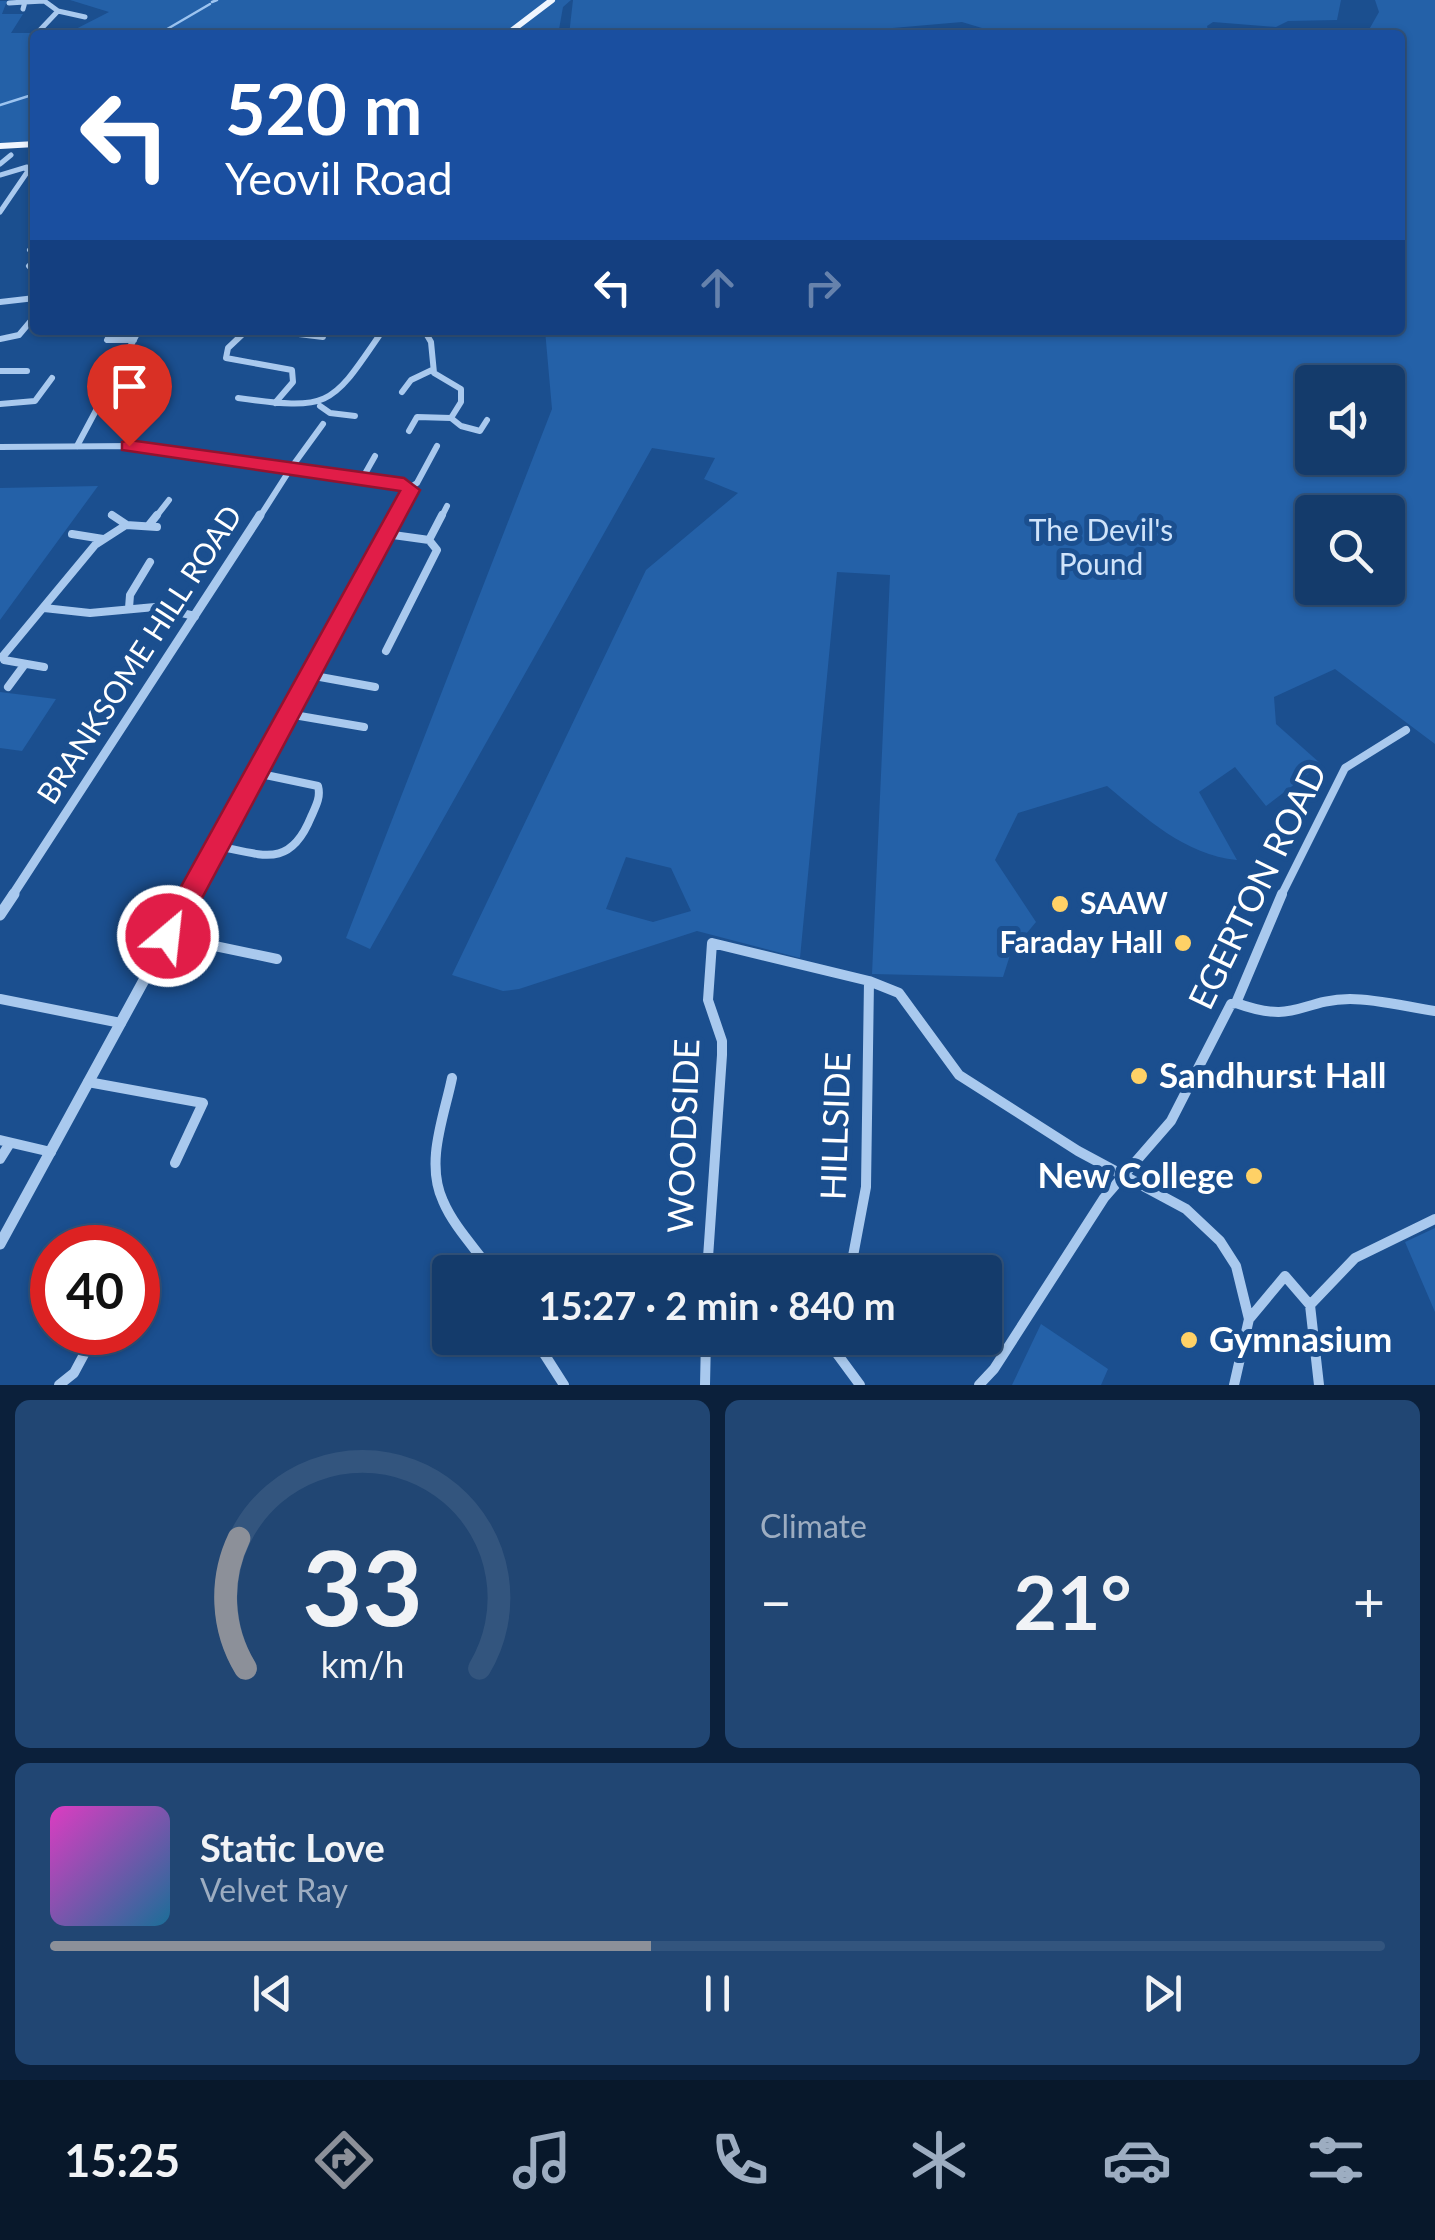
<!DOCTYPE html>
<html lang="en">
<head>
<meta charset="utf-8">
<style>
  body { margin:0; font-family:Lato,sans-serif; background:#214673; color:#f1f3f6; height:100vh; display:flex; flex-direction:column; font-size:38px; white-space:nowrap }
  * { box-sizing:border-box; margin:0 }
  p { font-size:32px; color:#9dadc1 }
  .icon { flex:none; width:55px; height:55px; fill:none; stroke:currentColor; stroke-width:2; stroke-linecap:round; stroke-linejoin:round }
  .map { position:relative; height:1385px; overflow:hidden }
  .details { display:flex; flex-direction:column; gap:15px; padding:15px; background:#0b203b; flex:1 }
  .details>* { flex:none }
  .top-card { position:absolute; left:30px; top:30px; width:1375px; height:305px; border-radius:10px; box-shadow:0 2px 8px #0004,0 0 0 2px #33557e; background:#1a4fa0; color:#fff; overflow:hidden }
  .fabs { position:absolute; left:1295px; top:365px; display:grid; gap:20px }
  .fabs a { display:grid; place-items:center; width:110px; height:110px; border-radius:10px; background:#143b6b; box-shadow:0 2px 8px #0004,0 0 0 2px #33557e; font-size:50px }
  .speed { position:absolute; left:30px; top:1225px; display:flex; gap:20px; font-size:50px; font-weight:700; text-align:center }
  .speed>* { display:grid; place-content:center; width:130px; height:130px; border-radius:50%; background:#143b6b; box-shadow:0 2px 8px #0004,0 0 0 2px #33557e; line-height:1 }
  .speed .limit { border:15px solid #d22; background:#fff; color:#111 }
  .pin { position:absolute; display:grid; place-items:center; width:85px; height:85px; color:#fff; margin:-102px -42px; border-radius:50% 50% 50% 0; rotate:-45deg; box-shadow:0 0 10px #0007 }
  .pin .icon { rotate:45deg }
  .me { position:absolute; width:110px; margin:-55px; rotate:28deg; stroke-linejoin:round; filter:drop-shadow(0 0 8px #0008) }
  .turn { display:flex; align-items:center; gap:35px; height:210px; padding:0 30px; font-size:45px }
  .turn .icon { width:130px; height:130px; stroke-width:2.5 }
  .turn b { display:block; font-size:70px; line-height:85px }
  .lanes { display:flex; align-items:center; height:95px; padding:0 30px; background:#0003; justify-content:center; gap:50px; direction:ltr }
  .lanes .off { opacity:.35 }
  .big { font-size:75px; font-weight:700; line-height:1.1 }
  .details .tile { flex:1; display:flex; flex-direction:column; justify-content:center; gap:15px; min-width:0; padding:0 35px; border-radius:15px; background:#214673 }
  .details .dial { align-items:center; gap:0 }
  .dial svg { height:260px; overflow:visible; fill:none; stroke:#33557e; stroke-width:7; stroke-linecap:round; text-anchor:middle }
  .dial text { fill:#f1f3f6; stroke:none }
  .song { display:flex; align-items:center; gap:30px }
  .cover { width:120px; height:120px; border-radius:15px; background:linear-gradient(135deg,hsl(310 70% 55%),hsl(200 70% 35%)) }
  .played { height:10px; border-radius:5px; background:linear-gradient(90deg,#8c9099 45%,#33557e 45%) }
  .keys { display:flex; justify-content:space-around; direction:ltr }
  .heat { display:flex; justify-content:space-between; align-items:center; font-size:55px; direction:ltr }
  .details .tiles { flex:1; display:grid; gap:15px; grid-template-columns:1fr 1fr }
  .tile:last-child { grid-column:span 2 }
  .trip { position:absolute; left:432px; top:1255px; width:570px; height:100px; border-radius:10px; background:#143b6b; box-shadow:0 2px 8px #0004,0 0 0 2px #33557e; font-weight:700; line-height:100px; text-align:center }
  .tab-bar { display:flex; height:160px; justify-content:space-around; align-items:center; background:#08182b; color:#9dadc1 }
  .tab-bar .icon { width:70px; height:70px }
  .tab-bar .on { color:#8c9099 }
  .tab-bar b { font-size:45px; color:#f1f3f6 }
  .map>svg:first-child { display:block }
</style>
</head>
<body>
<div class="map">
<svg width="1435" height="1385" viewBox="0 0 1435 1385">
  <rect width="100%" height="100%" fill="#1b4f8f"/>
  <path fill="#2461a8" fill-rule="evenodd" d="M70,0H571L563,7L558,35H35V141L0,143V1H7L2,14H23L11,33H68L109,12Z
    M573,0H1341L1337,20L1288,21L1276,27L1213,22L1207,26L1208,30L1220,35H1005L962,22L812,35H569Z
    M1375,0H1435V744L1335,669L1274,697L1276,724L1321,764L1266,806L1235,767L1199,792L1237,860C1185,855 1146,818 1107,786L1018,813L995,860L1036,922L1011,952L1003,977L872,974L890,575L837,572L800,958L697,931L519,989L503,991L452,975L646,570L738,493L704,479L715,458L652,448L370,949L346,938L552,409L545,330H1400V35H1366L1379,12ZM1312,382H1388V458H1312ZM1312,512H1388V588H1312ZM626,857L671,868L691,911L653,922L606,909Z
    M98,486L0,620V488Z
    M0,692L56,699L22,751L0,748Z
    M1435,1228V1312L1405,1242Z
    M1041,1324L1108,1369L1101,1385H1012Z"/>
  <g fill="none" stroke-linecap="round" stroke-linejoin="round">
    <path stroke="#9cc4f0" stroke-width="2.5" d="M212,2L217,0
      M157,35L210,4
      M0,105L35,94"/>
    <path stroke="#a9c9ee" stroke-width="5" d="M43,0L58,11L85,17
      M9,3L25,2
      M23,9L25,2L44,1
      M40,30L58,11
      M0,164L11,155
      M0,175L27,167"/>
    <path stroke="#a9c9ee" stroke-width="6" d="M30,250L35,246
      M29,266L35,272
      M0,302L35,298
      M112,330L107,340H134
      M247,330L228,348L226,358L292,370L293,382L275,403
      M266,330L323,337
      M424,330L431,342L434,373L461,389V402L451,418L461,426L480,431L487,420
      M0,339L19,335L35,316
      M0,371H27
      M109,387H140
      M402,392L411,380L432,370
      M238,398C332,411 331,406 383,330
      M0,404L35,401L52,378
      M320,406L330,413L355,416
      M143,411L135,410L133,400L156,360
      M409,431L417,417L451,418
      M77,446L139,330
      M291,468L323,424
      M362,479L375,456
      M409,488L417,483L437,446
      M111,515L116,518
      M155,518L169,500
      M441,518L447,506"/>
    <path stroke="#a9c9ee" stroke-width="8" d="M112,515L127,525
      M149,525L157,515
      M72,534L103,539
      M386,534L429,540L437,550L386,651
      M429,540L442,515
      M44,608L90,613L155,607L195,616
      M129,608L130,595L150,562
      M44,667L4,660L3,656L95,545L126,525L157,527
      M309,675L375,687
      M8,687L25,664
      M288,714L364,727
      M217,846C263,855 290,869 311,817C316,806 321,797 318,786L256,773
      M1281,896L1345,768L1406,730"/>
    <path stroke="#a9c9ee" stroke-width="10" d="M167,936L277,959
      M0,999L121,1023
      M1236,1003C1297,1025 1298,1000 1350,999C1377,999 1408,1007 1435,1011
      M452,1078C444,1117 425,1162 443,1201C454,1227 476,1249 492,1272
      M88,1082L203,1103L175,1163
      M0,1140L51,1152
      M0,1159L10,1143
      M109,1239L135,1248
      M707,1272L722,1055V1041L708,1000L712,943L869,981L899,993L959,1075L1078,1151L1186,1209L1220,1241L1236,1266L1249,1319L1234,1385
      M850,1272L866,1187L869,981
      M1310,1305L1355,1258L1435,1219
      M1250,1318L1285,1276L1310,1305L1319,1385
      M534,1338L564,1385
      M838,1338L835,1351L860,1385
      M59,1385L74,1373L96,1332
      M705,1385L706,1338
      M979,1385L994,1369L1104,1198L1171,1121L1231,1004L1236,1003L1282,894"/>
    <path stroke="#a9c9ee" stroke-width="5" d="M35,164L26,169L35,170
      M0,212L28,171"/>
    <path stroke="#a9c9ee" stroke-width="6" d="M0,447L133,446L404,485L410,490L395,518
      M259,518L291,468"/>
    <path stroke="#a9c9ee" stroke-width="9" d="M12,896L260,515
      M189,896L396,515"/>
    <path stroke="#a9c9ee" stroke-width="11" d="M0,915L14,894
      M0,1244L191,894"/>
    <path stroke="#f0f6ff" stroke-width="6" d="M506,35L552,0
      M0,146L35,144"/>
  </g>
  <path fill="#e11d48" stroke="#92132f" stroke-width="2.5" d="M129,440L404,478L420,490L177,945L168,948L158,945L154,936L158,928L400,491L122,450V442Z"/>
  <g fill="#ffd166" stroke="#1b4f8f" stroke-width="4">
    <circle cx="1060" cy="904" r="10"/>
    <circle cx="1183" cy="943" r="10"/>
    <circle cx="1139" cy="1076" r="10"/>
    <circle cx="1254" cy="1176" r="10"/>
    <circle cx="1189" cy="1340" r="10"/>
  </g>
  <g text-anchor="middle" stroke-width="10" stroke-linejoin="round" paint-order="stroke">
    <g font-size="30" fill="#cfe3fa" stroke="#1b4f8f">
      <text x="1101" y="541">The Devil's<tspan x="1101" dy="34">Pound</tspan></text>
    </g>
    <g font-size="30" fill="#fff" stroke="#1b4f8f">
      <text transform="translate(140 655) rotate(-57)" y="10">BRANKSOME HILL ROAD</text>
    </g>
    <g font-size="30" font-weight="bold" fill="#fff" stroke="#1b4f8f" text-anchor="start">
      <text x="1080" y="914">SAAW</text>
      <text x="1163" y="953" text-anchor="end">Faraday Hall</text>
    </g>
    <g font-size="35" fill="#fff" stroke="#1b4f8f">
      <text transform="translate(1258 886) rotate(-64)" y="12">EGERTON ROAD</text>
      <text transform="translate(836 1126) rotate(-88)" y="12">HILLSIDE</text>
      <text transform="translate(684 1136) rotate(-88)" y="12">WOODSIDE</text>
    </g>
    <g font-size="35" font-weight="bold" fill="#fff" stroke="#1b4f8f" text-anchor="start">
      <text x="1159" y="1088">Sandhurst Hall</text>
      <text x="1234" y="1188" text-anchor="end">New College</text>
      <text x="1209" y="1352">Gymnasium</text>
    </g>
  </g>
</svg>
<div class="fabs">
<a><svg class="icon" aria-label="sound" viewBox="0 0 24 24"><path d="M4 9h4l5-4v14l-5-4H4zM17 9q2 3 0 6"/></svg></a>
<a><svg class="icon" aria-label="search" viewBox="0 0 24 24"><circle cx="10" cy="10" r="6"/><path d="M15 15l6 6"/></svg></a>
</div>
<div class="speed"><div class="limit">40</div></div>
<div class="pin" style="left:129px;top:446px;background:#d93025"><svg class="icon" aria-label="arrive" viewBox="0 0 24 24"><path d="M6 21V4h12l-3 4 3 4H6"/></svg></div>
<svg class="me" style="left:168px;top:936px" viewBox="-20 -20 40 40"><circle r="17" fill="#e11d48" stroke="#fff" stroke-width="3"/><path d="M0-11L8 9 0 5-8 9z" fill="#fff"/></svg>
<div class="trip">15:27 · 2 min · 840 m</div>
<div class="top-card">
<div class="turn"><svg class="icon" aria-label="left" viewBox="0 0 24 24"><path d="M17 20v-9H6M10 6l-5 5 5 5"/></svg><div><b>520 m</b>Yeovil Road</div></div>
<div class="lanes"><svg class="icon" aria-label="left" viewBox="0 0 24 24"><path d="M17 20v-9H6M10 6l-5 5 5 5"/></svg><svg class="icon off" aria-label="ahead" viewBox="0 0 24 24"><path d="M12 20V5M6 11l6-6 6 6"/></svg><svg class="icon off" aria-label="right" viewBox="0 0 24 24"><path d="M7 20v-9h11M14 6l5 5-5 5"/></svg></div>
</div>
</div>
<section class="details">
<div class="tiles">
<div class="tile dial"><svg viewBox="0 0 100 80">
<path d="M14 69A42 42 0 1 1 86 69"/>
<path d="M14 69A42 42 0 0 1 12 29" stroke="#8c9099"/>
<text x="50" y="56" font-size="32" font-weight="700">33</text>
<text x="50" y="72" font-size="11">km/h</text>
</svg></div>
<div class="tile"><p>Climate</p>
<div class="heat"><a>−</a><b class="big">21°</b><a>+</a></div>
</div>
<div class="tile">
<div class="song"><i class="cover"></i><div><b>Static Love</b><p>Velvet Ray</p></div></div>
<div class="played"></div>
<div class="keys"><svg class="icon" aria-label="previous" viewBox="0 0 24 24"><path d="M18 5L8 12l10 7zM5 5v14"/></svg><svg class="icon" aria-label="pause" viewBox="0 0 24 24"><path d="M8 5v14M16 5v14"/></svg><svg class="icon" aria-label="next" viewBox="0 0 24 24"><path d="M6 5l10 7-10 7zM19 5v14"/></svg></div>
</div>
</div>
</section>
<nav class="tab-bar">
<b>15:25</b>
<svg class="icon on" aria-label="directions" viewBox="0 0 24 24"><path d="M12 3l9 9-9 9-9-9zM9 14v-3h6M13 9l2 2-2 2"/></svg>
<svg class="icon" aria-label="music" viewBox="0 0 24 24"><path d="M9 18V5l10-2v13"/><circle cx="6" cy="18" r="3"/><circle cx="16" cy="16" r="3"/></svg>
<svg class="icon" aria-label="phone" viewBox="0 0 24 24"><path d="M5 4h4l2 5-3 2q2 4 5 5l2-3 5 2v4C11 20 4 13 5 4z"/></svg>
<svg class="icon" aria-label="climate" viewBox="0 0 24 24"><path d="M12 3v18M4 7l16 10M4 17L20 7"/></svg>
<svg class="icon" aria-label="car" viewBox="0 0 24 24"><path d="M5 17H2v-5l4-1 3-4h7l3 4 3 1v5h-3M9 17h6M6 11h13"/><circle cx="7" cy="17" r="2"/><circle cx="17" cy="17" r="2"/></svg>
<svg class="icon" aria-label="filters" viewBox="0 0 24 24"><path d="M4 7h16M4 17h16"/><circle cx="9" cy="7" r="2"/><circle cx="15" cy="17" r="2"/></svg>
</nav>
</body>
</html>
